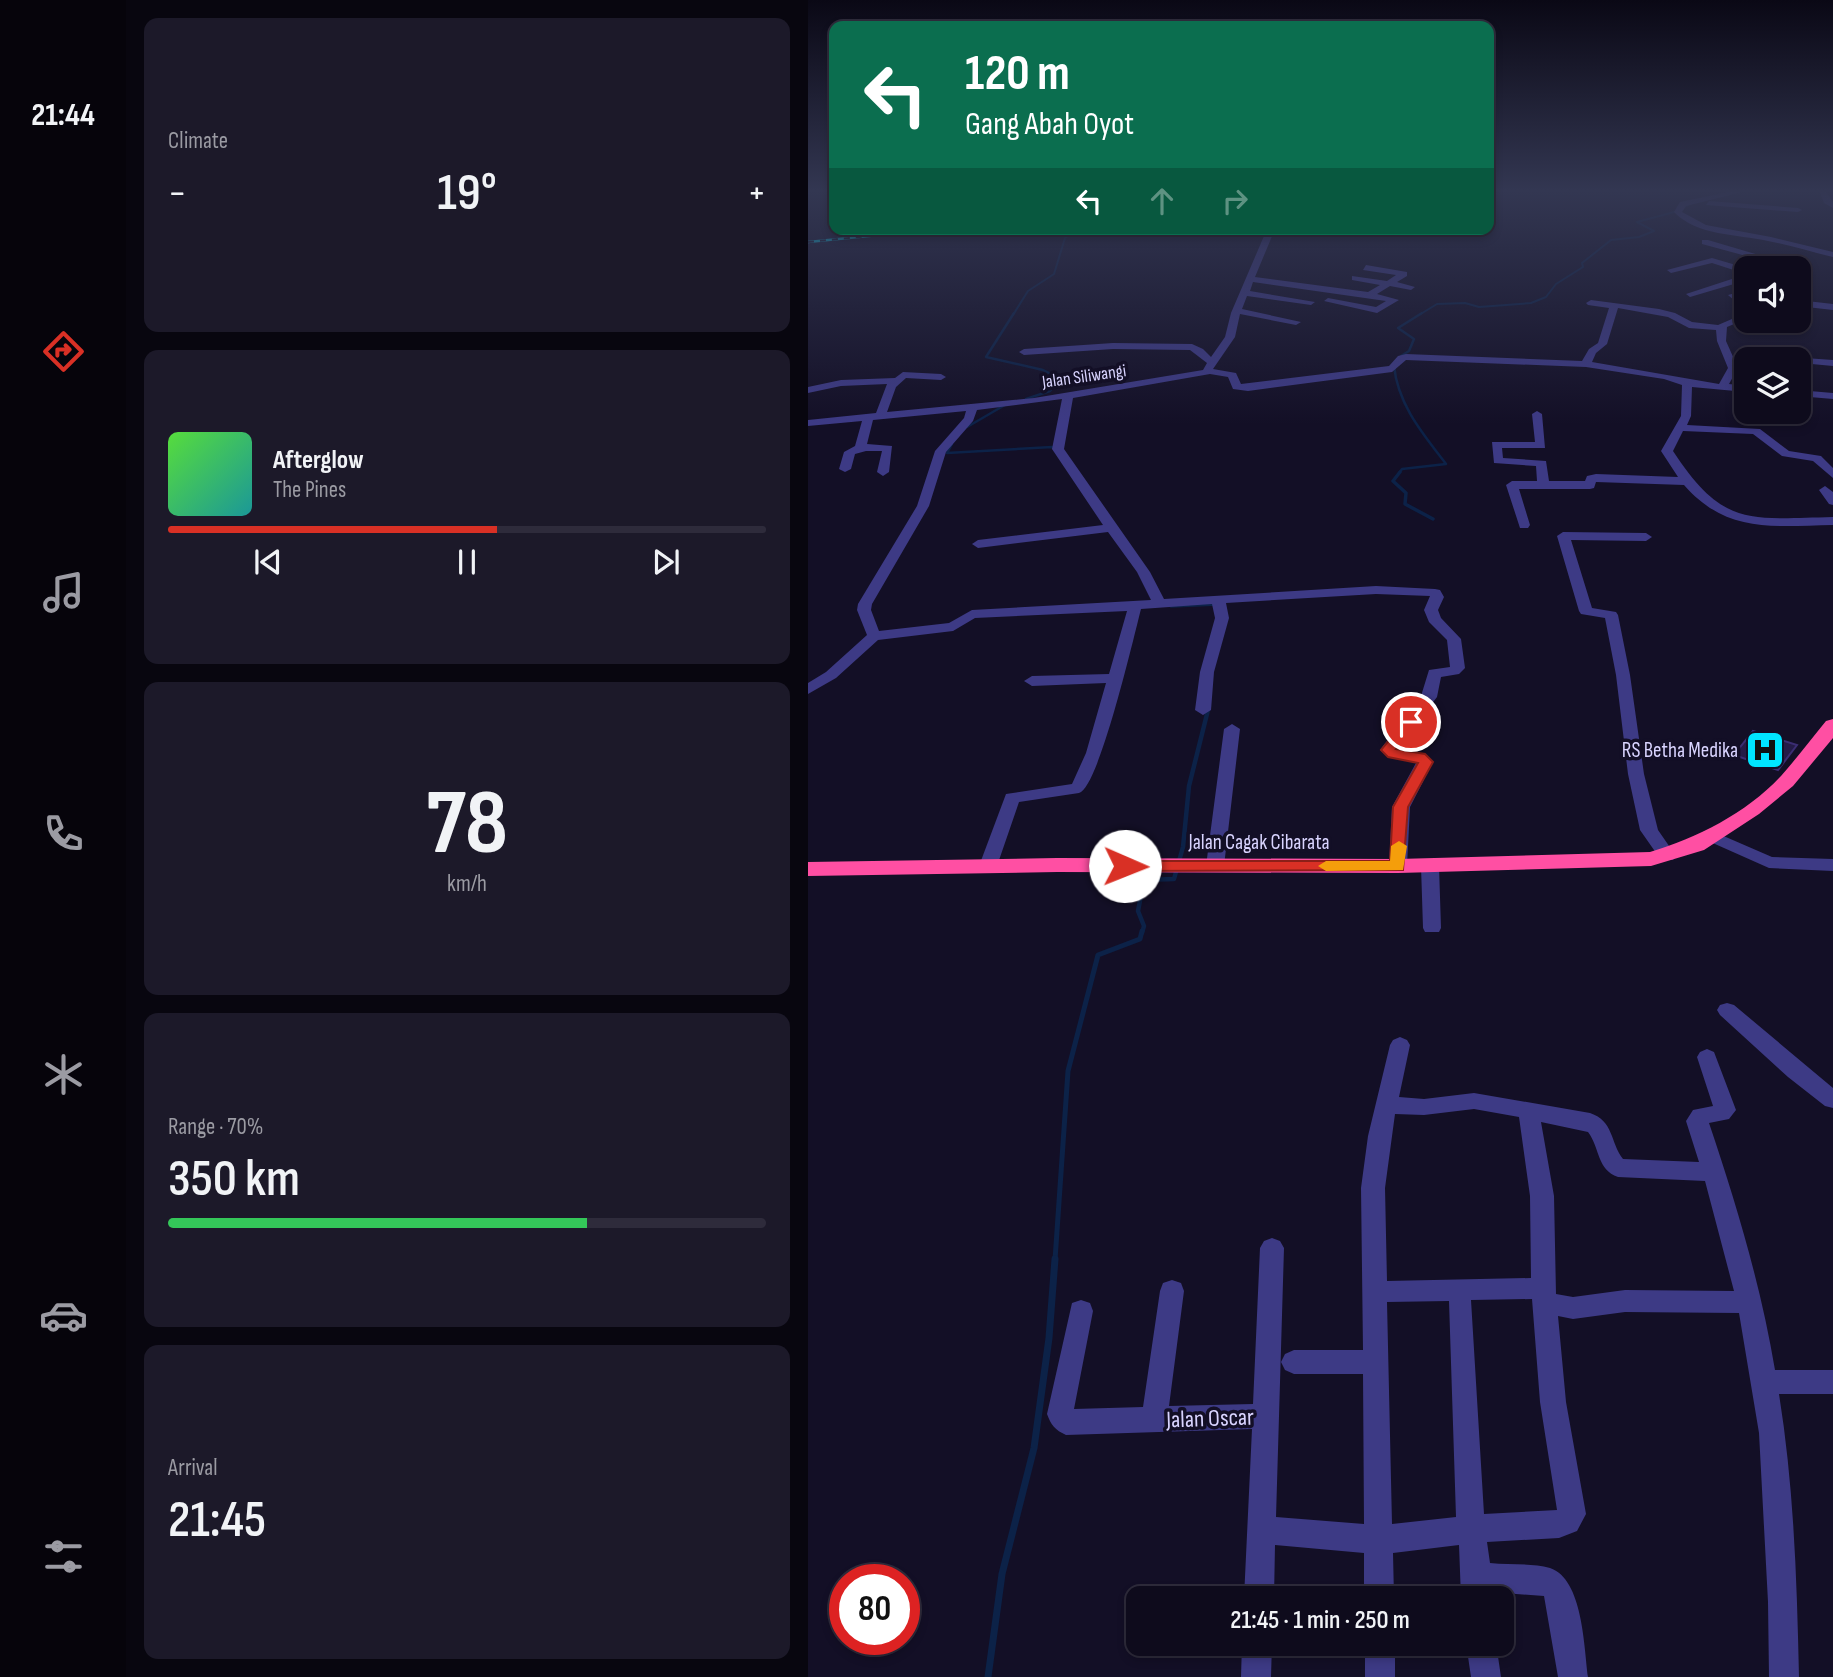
<!DOCTYPE html>
<html lang="en">
<head>
<meta charset="utf-8">
<style>
  body { margin:0; font-family:"Sofia Sans Condensed",sans-serif; background:#1c1929; color:#f1f3f6; height:100vh; display:flex; flex-direction:column; font-size:26px; white-space:nowrap }
  * { box-sizing:border-box; margin:0 }
  p { font-size:23px; color:#9b9ba3 }
  .icon { flex:none; width:38px; height:38px; fill:none; stroke:currentColor; stroke-width:2; stroke-linecap:round; stroke-linejoin:round }
  .map { position:relative; flex:1; overflow:hidden }
  .details { display:flex; flex-direction:column; gap:18px; padding:18px; background:#08060f; width:682px }
  .details>* { flex:none }
  .hud { position:absolute; left:21px; top:21px; width:665px; height:214px; border-radius:14px; box-shadow:0 4px 10px #0003,0 0 0 2px #2e2b3b; background:#0b6e4f; color:#fff; overflow:hidden }
  .controls { position:absolute; left:926px; top:256px; display:grid; gap:14px }
  .controls a { display:grid; place-items:center; width:77px; height:77px; border-radius:14px; background:#0e0b1c; box-shadow:0 4px 10px #0003,0 0 0 2px #2e2b3b; font-size:35px }
  .speed { position:absolute; left:21px; top:1564px; display:flex; gap:14px; font-size:35px; font-weight:700; text-align:center }
  .speed>* { display:grid; place-content:center; width:91px; height:91px; border-radius:50%; background:#0e0b1c; box-shadow:0 4px 10px #0003,0 0 0 2px #2e2b3b; line-height:1 }
  .speed .limit { border:10px solid #d22; background:#fff; color:#111 }
  .pin { position:absolute; display:grid; place-items:center; width:60px; height:60px; color:#fff; margin:-30px; border:4px solid #fff; border-radius:50%; box-shadow:0 2px 7px #0007 }
  .me { position:absolute; width:77px; margin:-38px; rotate:91deg; stroke-linejoin:round; filter:drop-shadow(0 0 5px #0008) }
  .turn { display:flex; align-items:center; gap:24px; height:147px; padding:0 21px; font-size:32px }
  .turn .icon { width:91px; height:91px; stroke-width:2.5 }
  .turn b { display:block; font-size:49px; line-height:60px }
  .lanes { display:flex; align-items:center; height:66px; padding:0 21px; background:#0003; justify-content:center; gap:35px; direction:ltr }
  .lanes .off { opacity:.35 }
  .big { font-size:52px; font-weight:600; line-height:1.1 }
  .details .tile { flex:1; display:flex; flex-direction:column; justify-content:center; gap:10px; min-width:0; padding:0 24px; border-radius:14px; background:#1c1929 }
  .details .dial { align-items:center; gap:0 }
  .dial b { font-size:91px; line-height:1 }
  .song { display:flex; align-items:center; gap:21px }
  .cover { width:84px; height:84px; border-radius:10px; background:linear-gradient(135deg,hsl(110 70% 55%),hsl(180 70% 35%)) }
  .played { height:7px; border-radius:4px; background:linear-gradient(90deg,#d93025 55%,#2e2b3b 55%) }
  .keys { display:flex; justify-content:space-around; direction:ltr }
  .heat { display:flex; justify-content:space-between; align-items:center; font-size:38px; direction:ltr }
  .charge { height:10px; border-radius:5px; background:linear-gradient(90deg,#34c759 70%,#2e2b3b 0) }
  .trip { position:absolute; left:318px; top:1586px; width:388px; height:70px; border-radius:14px; background:#0e0b1c; box-shadow:0 4px 10px #0003,0 0 0 2px #2e2b3b; font-weight:600; line-height:70px; text-align:center }
  main { display:flex; flex:1; min-height:0 }
  .dock { display:flex; flex-direction:column; width:126px; justify-content:space-around; align-items:center; background:#06040b; color:#9b9ba3 }
  .dock .icon { width:49px; height:49px }
  .dock .on { color:#d93025 }
  .dock b { font-size:32px; color:#f1f3f6 }
  .map>svg:first-child { display:block }
</style>
</head>
<body>
<main>
<nav class="dock">
<b>21:44</b>
<svg class="icon on" aria-label="directions" viewBox="0 0 24 24"><path d="M12 3l9 9-9 9-9-9zM9 14v-3h6M13 9l2 2-2 2"/></svg>
<svg class="icon" aria-label="music" viewBox="0 0 24 24"><path d="M9 18V5l10-2v13"/><circle cx="6" cy="18" r="3"/><circle cx="16" cy="16" r="3"/></svg>
<svg class="icon" aria-label="phone" viewBox="0 0 24 24"><path d="M5 4h4l2 5-3 2q2 4 5 5l2-3 5 2v4C11 20 4 13 5 4z"/></svg>
<svg class="icon" aria-label="climate" viewBox="0 0 24 24"><path d="M12 3v18M4 7l16 10M4 17L20 7"/></svg>
<svg class="icon" aria-label="car" viewBox="0 0 24 24"><path d="M5 17H2v-5l4-1 3-4h7l3 4 3 1v5h-3M9 17h6M6 11h13"/><circle cx="7" cy="17" r="2"/><circle cx="17" cy="17" r="2"/></svg>
<svg class="icon" aria-label="filters" viewBox="0 0 24 24"><path d="M4 7h16M4 17h16"/><circle cx="9" cy="7" r="2"/><circle cx="15" cy="17" r="2"/></svg>
</nav>
<section class="details">
<div class="tile"><p>Climate</p>
<div class="heat"><a>−</a><b class="big">19°</b><a>+</a></div>
</div>
<div class="tile">
<div class="song"><i class="cover"></i><div><b>Afterglow</b><p>The Pines</p></div></div>
<div class="played"></div>
<div class="keys"><svg class="icon" aria-label="previous" viewBox="0 0 24 24"><path d="M18 5L8 12l10 7zM5 5v14"/></svg><svg class="icon" aria-label="pause" viewBox="0 0 24 24"><path d="M8 5v14M16 5v14"/></svg><svg class="icon" aria-label="next" viewBox="0 0 24 24"><path d="M6 5l10 7-10 7zM19 5v14"/></svg></div>
</div>
<div class="tile dial"><b>78</b><p>km/h</p></div>
<div class="tile"><p>Range · 70%</p><b class="big">350 km</b><div class="charge"></div></div>
<div class="tile"><p>Arrival</p><b class="big">21:45</b></div>
</section>
<div class="map">
<svg width="1025" height="1677" viewBox="0 0 1025 1677">
  <rect width="100%" height="100%" fill="#130f26"/>
  <g fill="none" stroke-linecap="round" stroke-linejoin="round">
    <path stroke="#0c2248" stroke-width="2" d="M205,315L220,291L246,274L257,238L264,233L284,229
      M611,315L629,304L657,303L671,307L723,303L738,297L748,284L775,267L774,263L803,240L831,237L846,231L829,222L870,211L882,204"/>
    <path stroke="#0c2248" stroke-width="2.5" d="M206,313L178,357L235,370L253,379L242,391L218,399
      M593,356L601,351L606,339L590,328L614,313
      M586,366C590,405 615,434 638,464L594,469L591,473
      M159,427L202,402
      M144,444L139,453L244,447L248,451"/>
    <path stroke="#0c2248" stroke-width="3.5" d="M592,472L585,481L598,493L597,504L625,519
      M363,606L410,604"/>
    <path stroke="#0c2248" stroke-width="4.5" d="M334,933L336,926L330,911L336,880L366,879L375,847L381,786L401,706"/>
    <path stroke="#0c2248" stroke-width="5" d="M247,1260L260,1071L290,955L332,939L334,931"/>
    <path stroke="#0c2248" stroke-width="7" d="M180,1677L194,1574L226,1448L241,1338L247,1259"/>
  </g>
  <path fill="#241b47" stroke="#3b2d73" stroke-width="2" d="M945,731L989,745L970,770L926,755Z"/>
  <g fill="none" stroke-linecap="round" stroke-linejoin="round">
    <path fill="#3d3a85" fill-rule="evenodd" d="M930,190H942L878,206L874,212L898,225L963,237L1025,252V257C1003,252 982,245 960,241C929,234 889,236 866,212L872,202Z
      M1011,190H1017L1025,202V208L1016,203Z
      M901,201L990,208L994,210L990,212L898,205Z
      M459,229H467L447,277L560,292L572,285L544,280V276L579,281L588,275L555,270L558,265L599,272V276L589,282L607,287L603,290L582,286L569,294L591,300L569,313L516,301L520,298L568,307L578,301L445,282L442,291L507,302L503,305L439,296L434,309L493,322L488,325L432,314L427,337L405,369L428,373L433,384L581,366L590,356L598,354L774,361L781,349L790,343L801,308L780,305L778,303L783,300L851,309L867,313L884,322L910,325L938,313V319L919,327L918,341L930,368L921,384L938,386V392L884,387L883,416L879,425L952,429L981,451L1013,456L1025,468V478L1005,461L974,456L945,434L875,431L865,451C915,527 940,519 1025,517V525C965,526 919,534 876,485L788,482L786,488L782,489H711L722,525L720,528H712L698,485L704,481H729L728,466L686,463L684,442H727L724,414L729,411L734,414L737,448H694L695,458L738,461L741,481H777L779,476L788,474L870,477L853,451L873,416L874,385L856,379L778,367L598,360L584,372L440,391L425,389L420,377L402,374L265,398L256,449L342,572L356,599L568,586L627,589L632,590L636,597L630,610L633,618L653,639L657,668L651,674L633,677L629,697L589,749L615,754L625,762L602,807L599,866L590,872L581,866L584,807L608,763L579,756L572,750L613,696L621,670L642,667L639,640L621,622L616,610L622,596L568,594L418,603L421,618L406,672L403,710L395,715L387,710L392,672L407,618L404,604L333,609C326,636 291,788 271,793L211,802L189,866L180,872L174,870L171,866L198,794L264,784L278,753L298,683L224,686L216,681L224,676L301,674L319,611L167,618L145,631L70,640L28,678L0,694V683L18,672L59,635L49,610L50,604L109,506L127,451L156,418L158,411L65,420L59,444L84,446L81,472L75,476L69,472L74,451H58L47,454L43,469L37,472L31,469L36,452L47,446L54,421L0,426V420L68,413L79,384L33,386L0,393V387L33,380L87,378L95,372L133,374L138,377L133,380L98,378L88,387L79,412L226,398L395,370L399,363L382,350L305,349L216,355L211,352L216,349L305,343L384,344L395,349L403,357L417,337L423,313ZM810,308L860,317L881,328L908,330L909,341L920,368L911,384L784,362L788,353L799,344ZM254,399L244,449L295,525L170,540L164,544L170,548L300,532L329,572L343,600L164,610L141,623L71,631L63,610L64,604L121,506L138,452L165,421L169,410Z
      M894,240H900L971,261L964,263L894,244Z
      M904,258L938,268V274L904,263L863,273L859,270Z
      M933,276L936,281L882,297L878,294Z
      M938,290V296L932,297L938,301V306H933L920,295Z
      M990,300L1025,304V310L990,306Z
      M997,358L1025,360V366L993,363V359Z
      M990,390L1025,393V399L990,396Z
      M1017,486L1025,492V505L1021,504L1011,490Z
      M755,532L838,533L844,537L838,541L763,540L784,608L808,612L810,615L822,675L836,774L850,830L868,856L865,860H853L832,830L820,774L808,675L797,618L773,614L771,611L749,536Z
      M424,724L432,729L416,866L407,872L398,866L416,729Z
      M904,831L964,857L1025,859V871L961,868L898,840L895,836Z
      M622,860L631,866L633,928L631,932H617L615,928L613,866Z
      M919,1003L926,1005L1025,1088V1108L1017,1106L980,1077L912,1015L909,1010L912,1005Z
      M592,1037L599,1040L602,1045L591,1097L616,1099L666,1093L782,1113C806,1121 802,1142 815,1159L891,1162L878,1121L885,1110L905,1106L889,1057L892,1052L899,1049L906,1052L928,1110L921,1119L901,1123C928,1203 953,1286 967,1370H1025V1394H971C986,1487 989,1583 991,1677H961L960,1602L951,1433L931,1313L817,1312L765,1319L750,1316L758,1402L778,1514L769,1531L751,1538L679,1542L682,1563C701,1565 724,1563 742,1568C775,1579 776,1647 780,1677H750L736,1596L682,1592L683,1598H653L651,1545L585,1553L586,1598H556V1553L467,1545L466,1598H436L444,1429L258,1435C247,1430 243,1425 239,1414L264,1303L273,1300L282,1303L285,1311L266,1409L335,1407L352,1291L355,1283L364,1280L373,1283L376,1291L361,1406L445,1404L452,1248L456,1241L464,1238L472,1241L476,1248L468,1517L556,1524L555,1374H486L477,1370L473,1362L477,1354L486,1350H555L553,1188L560,1136L582,1045L585,1040ZM666,1109L711,1117L722,1196L723,1278L579,1281L577,1188L587,1114L616,1115ZM733,1122L780,1132C792,1148 789,1170 810,1177L897,1181L926,1291L817,1290L765,1297L748,1294L746,1196ZM724,1299L732,1402L749,1510L676,1514L663,1300ZM641,1301L648,1517L584,1524L579,1302Z
      M434,1643H464L463,1677H433Z
      M557,1643H587V1677H557Z
      M658,1643H688L693,1677H663Z"/>
    <path fill="#ff4fa3" fill-rule="evenodd" d="M1025,719V738L985,786L951,814L896,850L843,866L590,873L249,872L0,876V862L249,858L590,859L842,852C889,838 939,813 973,776C989,758 1003,739 1018,721Z"/>
    <defs>
      <path id="rail" d="M0,242L132,229"/>
    </defs>
    <use href="#rail" stroke="#00e5ff" stroke-width="2.5"/>
    <use href="#rail" stroke="#130f26" stroke-width="2" stroke-dasharray="6" stroke-linecap="butt"/>
  </g>
  <linearGradient id="sky" x2="0" y2="1"><stop stop-color="#0a0815"/><stop offset="0.45" stop-color="#333752"/><stop offset="1" stop-color="#333752" stop-opacity="0"/></linearGradient>
  <rect width="1025" height="424" fill="url(#sky)"/>
  <path fill="#d93025" stroke="#8d1f18" stroke-width="2" d="M603,718L610,722L588,749L617,754L625,762L600,807L595,870L317,871L309,866L317,861H582L585,807L610,763L580,757L573,750L598,719Z"/>
  <path fill="#f59e0b" d="M591,841L599,846L595,870L518,871L510,866L518,861H582L583,846Z"/>
  <defs>
    <symbol id="hospital-square" viewBox="-11 -11 22 22"><rect x="-9" y="-9" width="18" height="18" rx="4" fill="#00e5ff" stroke="#130f26"/><path d="M-5-5h3v3.5h4V-5h3V5h-3V1.5h-4V5h-3Z" fill="#111"/></symbol>
  </defs>
  <g fill-rule="evenodd">
    <use href="#hospital-square" x="935" y="728" width="44" height="44"/>
  </g>
  <g text-anchor="middle" stroke-width="7" stroke-linejoin="round" paint-order="stroke">
    <g font-size="18" fill="#d9d4ff" stroke="#130f26">
      <text transform="translate(276 376) rotate(-8)" y="6">Jalan Siliwangi</text>
    </g>
    <g font-size="21" fill="#d9d4ff" stroke="#130f26" text-anchor="end">
      <text x="930" y="757">RS Betha Medika</text>
    </g>
    <g font-size="21" fill="#d9d4ff" stroke="#130f26">
      <text x="451" y="849">Jalan Cagak Cibarata</text>
    </g>
    <g font-size="24" fill="#d9d4ff" stroke="#130f26">
      <text transform="translate(402 1418) rotate(-2)" y="8">Jalan Oscar</text>
    </g>
  </g>
</svg>
<div class="controls">
<a><svg class="icon" aria-label="sound" viewBox="0 0 24 24"><path d="M4 9h4l5-4v14l-5-4H4zM17 9q2 3 0 6"/></svg></a>
<a><svg class="icon" aria-label="layers" viewBox="0 0 24 24"><path d="M12 4l9 5-9 5-9-5zM3 14l9 5 9-5"/></svg></a>
</div>
<div class="speed"><div class="limit">80</div></div>
<div class="pin" style="left:603px;top:722px;background:#d93025"><svg class="icon" aria-label="arrive" viewBox="0 0 24 24"><path d="M6 21V4h12l-3 4 3 4H6"/></svg></div>
<svg class="me" style="left:317px;top:866px" viewBox="-20 -20 40 40"><circle r="19" fill="#fff"/><path d="M0-13L10 11 0 6-10 11z" fill="#d93025"/></svg>
<div class="trip">21:45 · 1 min · 250 m</div>
<div class="hud">
<div class="turn"><svg class="icon" aria-label="left" viewBox="0 0 24 24"><path d="M17 20v-9H6M10 6l-5 5 5 5"/></svg><div><b>120 m</b>Gang Abah Oyot</div></div>
<div class="lanes"><svg class="icon" aria-label="left" viewBox="0 0 24 24"><path d="M17 20v-9H6M10 6l-5 5 5 5"/></svg><svg class="icon off" aria-label="ahead" viewBox="0 0 24 24"><path d="M12 20V5M6 11l6-6 6 6"/></svg><svg class="icon off" aria-label="right" viewBox="0 0 24 24"><path d="M7 20v-9h11M14 6l5 5-5 5"/></svg></div>
</div>
</div>
</main>
</body>
</html>
